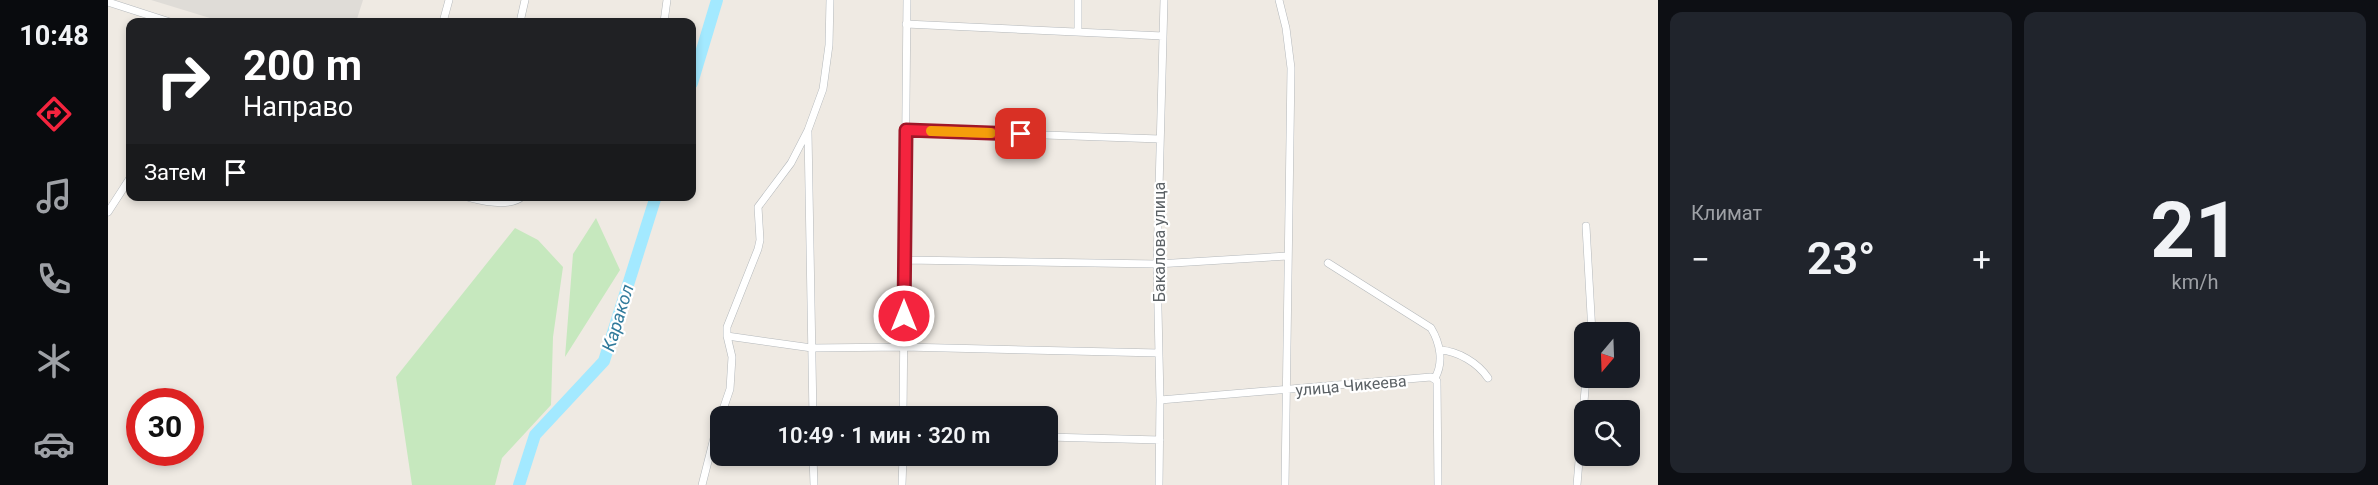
<!DOCTYPE html>
<html lang="ru">
<head>
<meta charset="utf-8">
<style>
  body { margin:0; font-family:Roboto,sans-serif; background:#20242c; color:#f1f3f6; height:100vh; display:flex; flex-direction:column; font-size:22px; white-space:nowrap }
  * { box-sizing:border-box; margin:0 }
  p { font-size:20px; color:#9ea1a6 }
  .icon { flex:none; width:33px; height:33px; fill:none; stroke:currentColor; stroke-width:2; stroke-linecap:round; stroke-linejoin:round }
  .map { position:relative; flex:1; overflow:hidden }
  .drawer { display:flex; flex-direction:column; gap:12px; padding:12px; background:#0d0f14; width:720px }
  .drawer>* { flex:none }
  .hud { position:absolute; left:18px; top:18px; width:570px; height:183px; border-radius:12px; box-shadow:0 3px 9px #0003; background:#202124; color:#fff; overflow:hidden }
  .needle { width:39px; rotate:199deg }
  .fabs { position:absolute; left:1466px; top:322px; display:grid; gap:12px }
  .fabs a { display:grid; place-items:center; width:66px; height:66px; border-radius:12px; background:#171b24; box-shadow:0 3px 9px #0003; font-size:30px }
  .speed { position:absolute; left:18px; top:388px; display:flex; gap:12px; font-size:30px; font-weight:700; text-align:center }
  .speed>* { display:grid; place-content:center; width:78px; height:78px; border-radius:50%; background:#171b24; box-shadow:0 3px 9px #0003; line-height:1 }
  .speed .limit { border:9px solid #d22; background:#fff; color:#111 }
  .pin { position:absolute; display:grid; place-items:center; width:51px; height:51px; color:#fff; margin:-26px; border-radius:12px; box-shadow:0 3px 9px #0006 }
  .me { position:absolute; width:66px; margin:-33px; rotate:0deg; stroke-linejoin:round; filter:drop-shadow(0 0 4px #0008) }
  .turn { display:flex; align-items:center; gap:21px; height:126px; padding:0 18px; font-size:27px }
  .turn .icon { width:78px; height:78px; stroke-width:2.5 }
  .turn b { display:block; font-size:42px; line-height:51px }
  .then { display:flex; align-items:center; height:57px; padding:0 18px; background:#0003; gap:12px; font-size:22px }
  .big { font-size:45px; font-weight:600; line-height:1.1 }
  .drawer .card { flex:1; display:flex; flex-direction:column; justify-content:center; gap:9px; min-width:0; padding:0 21px; border-radius:12px; background:#20242c }
  .drawer .dial { align-items:center; gap:0 }
  .dial b { font-size:78px; line-height:1 }
  .heat { display:flex; justify-content:space-between; align-items:center; font-size:33px; direction:ltr }
  .drawer .tiles { flex:1; display:grid; gap:12px; grid-template-columns:repeat(2,1fr) }
  .trip { position:absolute; left:602px; top:406px; width:348px; height:60px; border-radius:12px; background:#171b24; box-shadow:0 3px 9px #0003; font-weight:600; line-height:60px; text-align:center }
  main { display:flex; flex:1; min-height:0 }
  .tab-bar { display:flex; flex-direction:column; width:108px; justify-content:space-around; align-items:center; background:#090b0e; color:#9ea1a6 }
  .tab-bar .icon { width:42px; height:42px }
  .tab-bar .on { color:#f4243e }
  .tab-bar b { font-size:27px; color:#f1f3f6 }
  .map>svg:first-child { display:block }
</style>
</head>
<body>
<main>
<nav class="tab-bar">
<b>10:48</b>
<svg class="icon on" aria-label="directions" viewBox="0 0 24 24"><path d="M12 3l9 9-9 9-9-9zM9 14v-3h6M13 9l2 2-2 2"/></svg>
<svg class="icon" aria-label="music" viewBox="0 0 24 24"><path d="M9 18V5l10-2v13"/><circle cx="6" cy="18" r="3"/><circle cx="16" cy="16" r="3"/></svg>
<svg class="icon" aria-label="phone" viewBox="0 0 24 24"><path d="M5 4h4l2 5-3 2q2 4 5 5l2-3 5 2v4C11 20 4 13 5 4z"/></svg>
<svg class="icon" aria-label="climate" viewBox="0 0 24 24"><path d="M12 3v18M4 7l16 10M4 17L20 7"/></svg>
<svg class="icon" aria-label="car" viewBox="0 0 24 24"><path d="M5 17H2v-5l4-1 3-4h7l3 4 3 1v5h-3M9 17h6M6 11h13"/><circle cx="7" cy="17" r="2"/><circle cx="17" cy="17" r="2"/></svg>
</nav>
<div class="map">
<svg width="1550" height="485" viewBox="0 0 1550 485">
  <rect width="100%" height="100%" fill="#efeae3"/>
  <path fill="#dfdcd7" d="M43,0H255L248,22H115Z"/>
  <path fill="#c6e8be" d="M488,218L512,270L457,357L465,254Z
    M407,228L430,240L455,267L445,337L443,405L394,458L387,485H304L288,377Z"/>
  <g fill="none" stroke-linecap="round" stroke-linejoin="round">
    <path stroke="#a3e9ff" stroke-width="12" d="M584,83L609,0
      M411,485L427,435L496,361L548,196"/>
    <defs>
      <path id="minor" d="M970,0V32
        M1171,0L1178,28L1183,68L1177,485
        M0,2L62,22
        M335,22L341,0
        M412,22L417,0
        M556,22L559,0
        M798,24L1055,36
        M798,130L1052,139
        M700,132L705,417
        M356,196C371,201 402,208 415,196
        M0,212L22,178
        M1478,226L1484,333
        M797,260L1049,264L1180,256
        M1220,263L1323,328C1332,343 1336,362 1327,378
        M619,336L704,348L796,347L1051,353
        M1332,350C1350,351 1370,363 1380,378
        M1052,400L1323,377L1329,381L1330,485
        M795,417L799,0
        M939,437L1052,440
        M705,456L706,485
        M594,485L608,430L622,389L624,357L619,336V327L650,249L652,240L650,207L683,163L700,130L715,89L721,45L722,0
        M794,485L795,456
        M1051,485L1052,400L1049,264L1056,0
        M1469,485L1478,378"/>
    </defs>
    <use href="#minor" stroke="#b4b8bb" stroke-width="8"/>
    <use href="#minor" stroke="#fff" stroke-width="7"/>
  </g>
  <g fill="none" stroke-linecap="round" stroke-linejoin="round">
    <defs>
      <path id="route" d="M796,316L798,130L913,134"/>
    </defs>
    <use href="#route" stroke="#9f1728" stroke-width="15"/>
    <use href="#route" stroke="#f4243e" stroke-width="10"/>
    <path stroke="#f59e0b" stroke-width="10" d="M823,131L883,133"/>
  </g>
  <g text-anchor="middle" stroke-width="4.5" stroke-linejoin="round" paint-order="stroke">
    <g font-size="16" fill="#5b6165" stroke="#fff">
      <text transform="translate(1051 242) rotate(-90)" y="6">Бакалова улица</text>
      <text transform="translate(1243 385) rotate(-5)" y="6">улица Чикеева</text>
    </g>
    <g font-size="18" font-style="italic" fill="#327b9c" stroke="#fff">
      <text transform="translate(510 318) rotate(-73)" y="6">Каракол</text>
    </g>
  </g>
</svg>
<div class="fabs">
<a><svg class="needle" viewBox="-14 -14 28 28"><path d="M0-13l5 13h-10z" fill="#e53935"/><path d="M0 13l5-13h-10z" fill="#9ea1a6"/></svg></a>
<a><svg class="icon" aria-label="search" viewBox="0 0 24 24"><circle cx="10" cy="10" r="6"/><path d="M15 15l6 6"/></svg></a>
</div>
<div class="speed"><div class="limit">30</div></div>
<div class="pin" style="left:913px;top:134px;background:#d93025"><svg class="icon" aria-label="arrive" viewBox="0 0 24 24"><path d="M6 21V4h12l-3 4 3 4H6"/></svg></div>
<svg class="me" style="left:796px;top:316px" viewBox="-20 -20 40 40"><circle r="17" fill="#f4243e" stroke="#fff" stroke-width="3"/><path d="M0-11L8 9 0 5-8 9z" fill="#fff"/></svg>
<div class="trip">10:49 · 1 мин · 320 m</div>
<div class="hud">
<div class="turn"><svg class="icon" aria-label="right" viewBox="0 0 24 24"><path d="M7 20v-9h11M14 6l5 5-5 5"/></svg><div><b>200 m</b>Направо</div></div>
<div class="then">Затем<svg class="icon" aria-label="arrive" viewBox="0 0 24 24"><path d="M6 21V4h12l-3 4 3 4H6"/></svg></div>
</div>
</div>
<section class="drawer">
<div class="tiles">
<div class="card"><p>Климат</p>
<div class="heat"><a>−</a><b class="big">23°</b><a>+</a></div>
</div>
<div class="card dial"><b>21</b><p>km/h</p></div>
</div>
</section>
</main>
</body>
</html>
